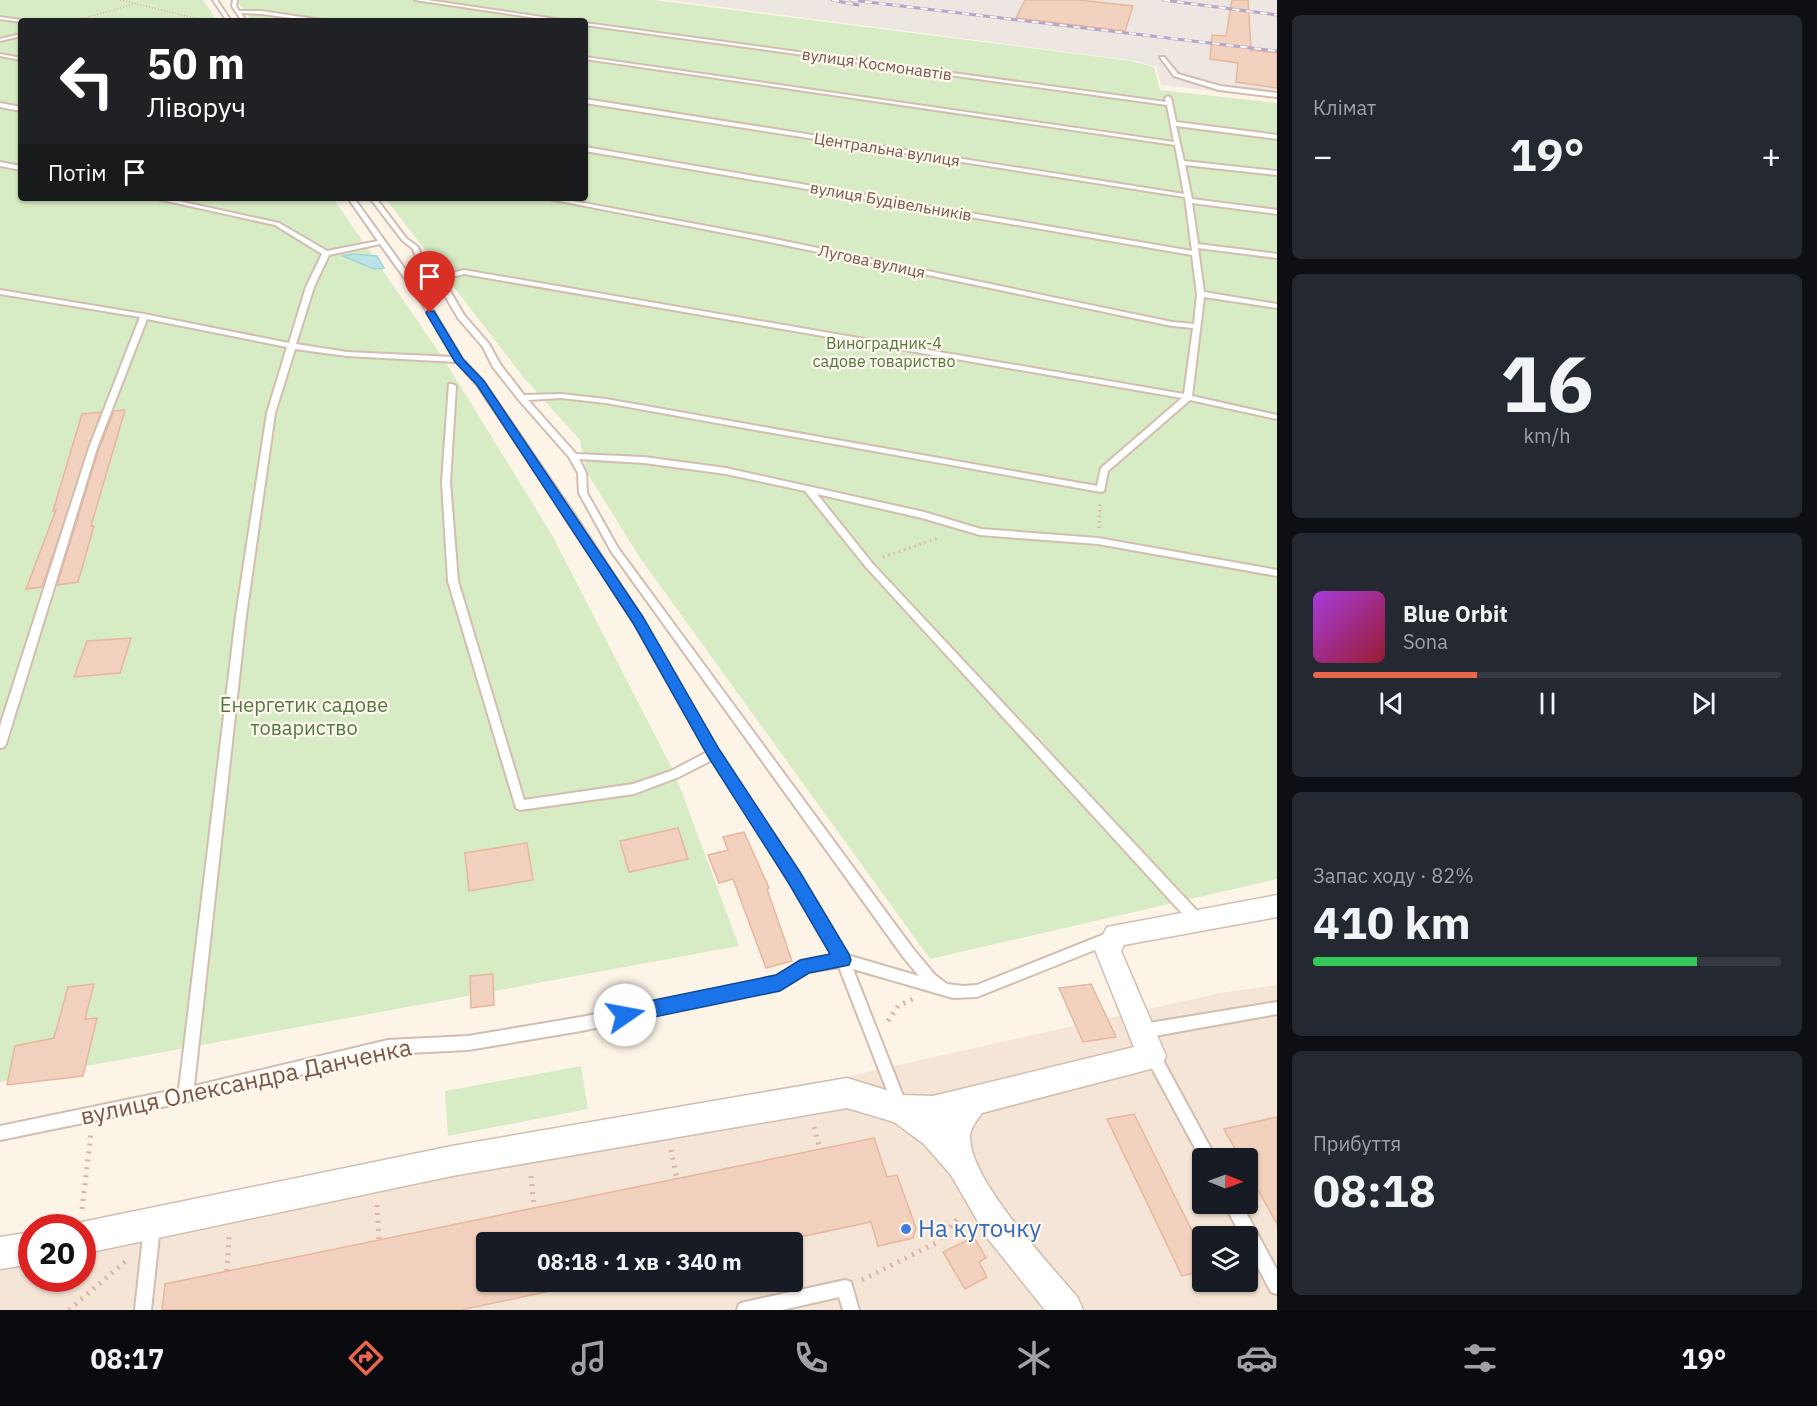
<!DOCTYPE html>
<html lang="uk">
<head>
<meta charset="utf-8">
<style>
  body { margin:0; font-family:"IBM Plex Sans",sans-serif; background:#242831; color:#f1f3f6; height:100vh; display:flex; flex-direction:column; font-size:22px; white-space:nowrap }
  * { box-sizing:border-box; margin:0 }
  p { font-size:20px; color:#9ea1a6 }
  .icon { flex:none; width:33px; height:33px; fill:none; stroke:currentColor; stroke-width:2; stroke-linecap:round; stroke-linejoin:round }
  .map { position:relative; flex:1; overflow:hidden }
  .details { display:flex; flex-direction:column; gap:15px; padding:15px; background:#0d0f14; width:540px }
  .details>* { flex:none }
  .banner { position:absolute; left:18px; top:18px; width:570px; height:183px; border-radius:6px; box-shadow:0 2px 4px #0004; background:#202124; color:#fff; overflow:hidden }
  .needle { width:39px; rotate:91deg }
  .tools { position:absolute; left:1192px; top:1148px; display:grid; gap:12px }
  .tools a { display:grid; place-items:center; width:66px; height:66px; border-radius:6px; background:#171b24; box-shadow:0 2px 4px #0004; font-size:30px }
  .speed { position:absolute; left:18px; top:1214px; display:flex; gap:12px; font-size:30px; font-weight:700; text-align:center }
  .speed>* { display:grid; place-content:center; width:78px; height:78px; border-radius:50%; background:#171b24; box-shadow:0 2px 4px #0004; line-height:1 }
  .speed .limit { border:9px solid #d22; background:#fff; color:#111 }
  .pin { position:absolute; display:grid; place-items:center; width:51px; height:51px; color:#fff; margin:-62px -26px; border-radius:50% 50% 50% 0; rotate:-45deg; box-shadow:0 0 6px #0007 }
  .pin .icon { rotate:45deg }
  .me { position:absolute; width:66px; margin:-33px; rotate:78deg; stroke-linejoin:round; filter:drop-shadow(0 0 4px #0008) }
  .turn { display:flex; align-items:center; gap:21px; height:126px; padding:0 30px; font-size:27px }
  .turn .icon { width:78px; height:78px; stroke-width:2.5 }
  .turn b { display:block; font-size:42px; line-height:51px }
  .then { display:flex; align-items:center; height:57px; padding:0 30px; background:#0003; gap:12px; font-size:22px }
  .big { font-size:45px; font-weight:800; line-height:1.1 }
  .details .card { flex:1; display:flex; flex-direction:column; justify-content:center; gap:9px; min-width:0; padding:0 21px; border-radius:9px; background:#242831 }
  .details .dial { align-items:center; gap:0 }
  .dial b { font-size:78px; line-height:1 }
  .song { display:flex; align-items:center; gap:18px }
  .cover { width:72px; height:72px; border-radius:9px; background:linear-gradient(135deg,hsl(280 70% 55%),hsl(350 70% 35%)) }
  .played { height:6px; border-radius:3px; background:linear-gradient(90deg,#e9654b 35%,#363941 35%) }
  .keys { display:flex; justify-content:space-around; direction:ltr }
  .heat { display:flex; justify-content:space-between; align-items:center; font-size:33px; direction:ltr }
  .charge { height:9px; border-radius:4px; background:linear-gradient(90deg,#34c759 82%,#363941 0) }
  .trip { position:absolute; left:476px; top:1232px; width:327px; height:60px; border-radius:6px; background:#171b24; box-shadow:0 2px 4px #0004; font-weight:800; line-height:60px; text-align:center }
  .tab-bar { display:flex; height:96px; justify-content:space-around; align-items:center; background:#090b0e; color:#9ea1a6 }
  .tab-bar .icon { width:42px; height:42px }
  .tab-bar .on { color:#e9654b }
  .tab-bar b { font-size:27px; color:#f1f3f6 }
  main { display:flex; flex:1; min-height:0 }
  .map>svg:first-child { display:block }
</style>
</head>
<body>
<main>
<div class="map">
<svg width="1277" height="1310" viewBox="0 0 1277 1310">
  <rect width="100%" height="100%" fill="#fdf4e8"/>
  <path fill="#f5e5d6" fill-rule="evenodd" d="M1277,985V1310H0V1266L31,1259L32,1278H82L83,1248L1220,993ZM1203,1158H1248V1203H1203ZM1203,1236H1248V1281H1203ZM486,1242H792V1281H486Z"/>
  <path fill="#eee6e1" d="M668,0H1277V98L1161,85L1157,67L1136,61Z"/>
  <path fill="#d7ecc5" d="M0,0H203L217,21H21V198H333L445,361L552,535L675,774L739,946L0,1082Z
    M236,0H654L1131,61L1154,67L1160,90L1277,103V879L930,959L640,558L586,471L580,440L524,378L385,198H585V21H252Z
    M581,1066L588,1109L448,1136L445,1091Z"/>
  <path fill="#bbe4e8" stroke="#a1d4da" stroke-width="1.5" d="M353,254L377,256L384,268L374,269L343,256Z"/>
  <path fill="#f3d1bf" stroke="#e6b69e" stroke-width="1.5" d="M1025,0H1079L1133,6L1125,31L1016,18Z
    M1232,0H1248L1251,50L1277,53V88L1236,82L1238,63L1210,59L1212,35L1226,36Z
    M125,410L91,526H94L78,582L57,585L99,449L114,411Z
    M101,412L42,587L26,589L56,510L53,511L82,414Z
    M131,638L120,673L74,677L87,641Z
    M678,828L688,859L629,872L620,841Z
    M744,832L769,888L767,889L792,961L766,968L733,879L719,883L708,855L728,850L723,837Z
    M527,843L533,880L469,891L465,853Z
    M493,974L494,1005L471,1008L470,976Z
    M94,984L85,1019L97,1018L83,1076L7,1085L15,1046L54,1038L68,987Z
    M1091,984L1116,1037L1083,1042L1059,988Z
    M1134,1114L1203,1253V1271L1182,1276L1107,1119Z
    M1277,1117V1224L1248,1172V1158H1240L1224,1129Z
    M874,1138L887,1177L897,1175L916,1228L913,1238L878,1246L871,1222L776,1242H486V1281H596L461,1310H162L165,1284Z
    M974,1237L986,1258L979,1262L987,1277L965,1289L943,1252Z"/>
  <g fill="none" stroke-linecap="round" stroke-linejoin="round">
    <defs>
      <path id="lane" d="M213,0H217L231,21H227Z
        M233,0H237L236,6L239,11H261L329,21C300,21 271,13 241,13L246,21H242L232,6Z
        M415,0H427L569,21H557Z
        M0,17L21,20L23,21L21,22L0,19Z
        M585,23L1166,102L1165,98L1168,96L1171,98L1176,122L1277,135V139L1176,126L1184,161L1277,171V175L1185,165L1192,199L1277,210V214L1192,203L1198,244L1277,254V258L1198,248L1204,292L1277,304V308L1204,297L1192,396L1277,415V419L1190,400L1108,471L1104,491L1101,492L606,403L561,398L528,400L576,454L644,457L726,468L924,512L981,529L1098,538L1277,570V576L1098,544L980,535L922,518L817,494L872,563L1201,915L1202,919L1201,923L1196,925L1191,923L866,567L805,491L726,474L644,463L579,459L586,473L587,493L618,548L914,950L935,975L947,984L963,986L977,985L1112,931L1117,933L1119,937L1117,941L977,997L953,998L853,969L907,1106L905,1111L900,1113L895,1111L839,967L808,972L780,988L581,1031L468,1050L388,1054L186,1102L0,1140V1126L179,1089L236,616L267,413L287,347L147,319L97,448L6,744L4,747L0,748V726L89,448L140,317L0,294V290L144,314L289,343L306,287L322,254L275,225L153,198H165L279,223L327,251L378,241L348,198H354L425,297L462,359L483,381L576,517L642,618L718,751L798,873L847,955L919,976L904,958L611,551L579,493L578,473L569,457L519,400L493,367L483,347L458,318L444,294L420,268L413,249L402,240L370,198H376L406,238L418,247L426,267L435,277L464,270L1184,394L1193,328L1172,326L765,241L544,198H557L765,237L1172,322L1194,324L1197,294L1192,255L585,151V147L1192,251L1185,197L585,103V99L1184,194L1175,145L585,59V57L1174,142L1167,105L585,25ZM380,244L418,297L454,357L347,352L296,344L314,287L329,255ZM464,274L1182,398L1101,468L1097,486L606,399L561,394L524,395L500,364L489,344L464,315L450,291L438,280ZM295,349L347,356L457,362L477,385L567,518L634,623L707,752L671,771L633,784L524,800L458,581L450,482L456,386L452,384H449L442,482L448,581L516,808L520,810L634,794L679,777L712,760L790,881L833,956L806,960L777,976L581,1017L468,1036L388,1040L194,1086L246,616L275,413Z
        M21,34V36L0,41V39Z
        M0,54L21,58V60L0,56Z
        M1160,57H1164L1178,74L1220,86L1277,93V97L1219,90L1174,76Z
        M0,103L21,107V111L0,107Z
        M0,162L21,166V170L0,166Z
        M1277,1002V1014L1143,1038L1138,1036L1136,1031L1138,1026L1143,1024Z
        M1153,1049L1158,1051L1216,1158H1203V1163L1148,1061L1146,1056L1148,1051Z
        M1224,1203H1241L1277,1270V1294L1271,1292L1248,1249V1236H1241Z
        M152,1219L158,1221L160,1227L151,1310H135L144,1227L146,1221Z
        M845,1280L851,1282L859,1310H843L839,1297L782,1310H737L739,1304L745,1302Z"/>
      <path id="street" d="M1277,895V917L1124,945L1121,951L1166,1056L1162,1066L982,1113C977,1120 970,1128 970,1138C971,1182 1049,1263 1078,1298L1083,1310H1045L988,1239L951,1175L924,1144L894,1122L847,1108L452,1176L82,1254V1227H71L82,1222L452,1146L847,1078L902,1095L933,1096L1134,1047L1095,950L1107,927Z
        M32,1232V1264L0,1269V1237Z"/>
    </defs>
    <use href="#lane" stroke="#d2bdaf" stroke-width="4"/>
    <use href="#street" stroke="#d2bdaf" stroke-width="3"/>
    <path stroke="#d9b4a1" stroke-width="1.5" stroke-dasharray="1 2" stroke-linecap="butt" d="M120,0L207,21
      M74,21L134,4"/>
    <path stroke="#d9b4a1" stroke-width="3" stroke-dasharray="1.5 4" stroke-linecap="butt" d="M1099,528L1100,502
      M883,557L938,538"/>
    <path stroke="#d9b4a1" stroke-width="5" stroke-dasharray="2 6" stroke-linecap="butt" d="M888,1021L898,1006L913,999
      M814,1127L820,1149
      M671,1150L677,1179
      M531,1176L534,1208
      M377,1205L379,1240
      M82,1209L91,1133
      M227,1271L229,1236
      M862,1280L936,1243L960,1216
      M69,1310L128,1259"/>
    <use href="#lane" fill="#fff" fill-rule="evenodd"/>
    <use href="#street" fill="#fff" fill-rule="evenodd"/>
    <defs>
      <path id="rail" d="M832,0L858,5
        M851,0L1277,51
        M1163,0L1277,15"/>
    </defs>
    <use href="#rail" stroke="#b6a5c8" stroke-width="3"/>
    <use href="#rail" stroke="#fff8ef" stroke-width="2" stroke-dasharray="7" stroke-linecap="butt"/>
  </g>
  <path fill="#1a73e8" stroke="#114b97" stroke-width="1.5" d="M427,311H434L463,359L484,381L643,617L719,749L800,872L849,954L851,960L849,965L809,973L780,991L625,1023L619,1021L616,1015L619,1009L625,1006L776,975L800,960L830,954L788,882L709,758L633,623L477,385L455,362L426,313Z"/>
  <circle fill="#3f7fe0" stroke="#fff8ef" stroke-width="2" cx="906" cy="1229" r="6"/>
  <g text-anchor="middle" stroke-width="4.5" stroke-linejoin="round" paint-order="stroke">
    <g font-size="16" fill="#78584b" stroke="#fff8ef">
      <text transform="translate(877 64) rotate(8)" y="6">вулиця Космонавтів</text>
      <text transform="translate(887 149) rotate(9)" y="6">Центральна вулиця</text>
      <text transform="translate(891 201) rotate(10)" y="6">вулиця Будівельників</text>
      <text transform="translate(872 261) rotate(12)" y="6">Лугова вулиця</text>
    </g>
    <g font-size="16" fill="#53793f" stroke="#fff8ef">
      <text x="884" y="349">Виноградник-4<tspan x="884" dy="18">садове товариство</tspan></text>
    </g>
    <g font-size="20" fill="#53793f" stroke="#fff8ef">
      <text x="304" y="712">Енергетик садове<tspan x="304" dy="23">товариство</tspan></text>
    </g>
    <g font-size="24" fill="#78584b" stroke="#fff8ef">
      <text transform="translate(246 1082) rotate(-12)" y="8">вулиця Олександра Данченка</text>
    </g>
    <g font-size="24" fill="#366cbe" stroke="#fff8ef" text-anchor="start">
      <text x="918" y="1237">На куточку</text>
    </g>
  </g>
</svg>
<div class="tools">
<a><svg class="needle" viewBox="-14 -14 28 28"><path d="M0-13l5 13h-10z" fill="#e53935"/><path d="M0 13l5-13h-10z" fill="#9ea1a6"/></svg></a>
<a><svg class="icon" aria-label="layers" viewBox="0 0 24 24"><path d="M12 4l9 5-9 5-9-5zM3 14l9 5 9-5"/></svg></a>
</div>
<div class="speed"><div class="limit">20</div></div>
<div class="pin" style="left:430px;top:313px;background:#d93025"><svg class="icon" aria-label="arrive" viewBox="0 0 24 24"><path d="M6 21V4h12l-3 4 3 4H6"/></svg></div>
<svg class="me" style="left:625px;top:1015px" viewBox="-20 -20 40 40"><circle r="19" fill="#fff"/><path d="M0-13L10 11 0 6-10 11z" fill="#1a73e8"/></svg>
<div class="trip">08:18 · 1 хв · 340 m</div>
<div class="banner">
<div class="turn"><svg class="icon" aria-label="left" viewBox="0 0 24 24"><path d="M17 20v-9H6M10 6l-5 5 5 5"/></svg><div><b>50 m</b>Ліворуч</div></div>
<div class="then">Потім<svg class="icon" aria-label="arrive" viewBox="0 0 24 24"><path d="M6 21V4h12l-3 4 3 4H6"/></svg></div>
</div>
</div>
<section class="details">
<div class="card"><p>Клімат</p>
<div class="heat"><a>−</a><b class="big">19°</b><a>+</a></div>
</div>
<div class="card dial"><b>16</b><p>km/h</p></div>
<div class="card">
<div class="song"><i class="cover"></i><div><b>Blue Orbit</b><p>Sona</p></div></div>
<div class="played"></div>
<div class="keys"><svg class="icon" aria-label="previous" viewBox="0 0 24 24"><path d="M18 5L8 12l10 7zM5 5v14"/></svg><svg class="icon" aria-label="pause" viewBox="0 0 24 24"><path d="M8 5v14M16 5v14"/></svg><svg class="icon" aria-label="next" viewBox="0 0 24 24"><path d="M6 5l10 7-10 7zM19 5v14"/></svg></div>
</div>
<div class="card"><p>Запас ходу · 82%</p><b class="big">410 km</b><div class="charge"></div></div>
<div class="card"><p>Прибуття</p><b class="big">08:18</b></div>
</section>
</main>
<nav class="tab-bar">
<b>08:17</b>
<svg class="icon on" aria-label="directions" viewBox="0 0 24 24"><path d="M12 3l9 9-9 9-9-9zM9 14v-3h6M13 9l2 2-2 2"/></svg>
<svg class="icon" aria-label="music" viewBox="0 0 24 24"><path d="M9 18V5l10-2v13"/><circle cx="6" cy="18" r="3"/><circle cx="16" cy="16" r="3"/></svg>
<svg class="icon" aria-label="phone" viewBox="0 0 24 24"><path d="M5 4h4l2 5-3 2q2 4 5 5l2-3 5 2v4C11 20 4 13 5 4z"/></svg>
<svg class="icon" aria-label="climate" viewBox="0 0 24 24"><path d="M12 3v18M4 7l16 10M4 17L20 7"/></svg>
<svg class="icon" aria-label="car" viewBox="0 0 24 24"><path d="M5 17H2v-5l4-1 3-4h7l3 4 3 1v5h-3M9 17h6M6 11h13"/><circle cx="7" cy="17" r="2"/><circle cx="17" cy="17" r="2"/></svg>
<svg class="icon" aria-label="filters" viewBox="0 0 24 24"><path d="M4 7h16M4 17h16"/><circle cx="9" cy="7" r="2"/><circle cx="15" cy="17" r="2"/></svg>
<b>19°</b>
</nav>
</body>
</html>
